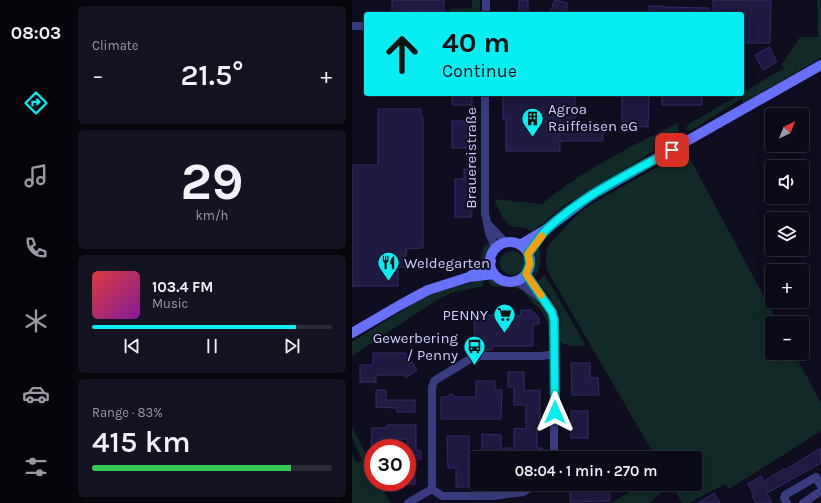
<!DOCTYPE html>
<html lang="en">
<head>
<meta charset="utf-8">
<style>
  body { margin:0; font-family:Karla,sans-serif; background:#141321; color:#f1f3f6; height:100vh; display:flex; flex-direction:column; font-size:15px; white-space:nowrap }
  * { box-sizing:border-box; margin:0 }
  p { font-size:13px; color:#9a9aa2 }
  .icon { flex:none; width:22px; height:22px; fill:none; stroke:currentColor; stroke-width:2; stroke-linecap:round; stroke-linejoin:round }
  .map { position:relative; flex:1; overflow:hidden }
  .drawer { display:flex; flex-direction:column; gap:6px; padding:6px; background:#06060d; width:280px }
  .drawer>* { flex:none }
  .guide { position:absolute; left:12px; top:12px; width:380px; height:84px; border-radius:4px; box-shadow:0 4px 16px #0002,0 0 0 1px #2b2b37; background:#06eef2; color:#111; overflow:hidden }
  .needle { width:26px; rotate:43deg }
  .buttons { position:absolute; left:413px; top:108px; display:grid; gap:8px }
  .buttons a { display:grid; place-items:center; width:44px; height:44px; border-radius:4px; background:#0b0a18; box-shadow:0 4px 16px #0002,0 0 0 1px #2b2b37; font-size:20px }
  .speed { position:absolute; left:12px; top:439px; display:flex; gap:8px; font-size:20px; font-weight:700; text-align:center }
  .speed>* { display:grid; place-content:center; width:52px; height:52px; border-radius:50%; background:#0b0a18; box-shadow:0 4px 16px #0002,0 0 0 1px #2b2b37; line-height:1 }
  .speed .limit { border:6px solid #d22; background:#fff; color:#111 }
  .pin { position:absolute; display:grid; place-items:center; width:34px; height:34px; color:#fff; margin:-17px; border-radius:8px; box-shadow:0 2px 6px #0006 }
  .me { position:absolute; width:44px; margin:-22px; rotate:0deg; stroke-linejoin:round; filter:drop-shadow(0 0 3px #0008) }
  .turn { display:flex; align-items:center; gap:14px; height:84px; padding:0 12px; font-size:18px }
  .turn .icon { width:52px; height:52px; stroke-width:2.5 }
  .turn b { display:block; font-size:28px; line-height:34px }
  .big { font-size:30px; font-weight:600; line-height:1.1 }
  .drawer .tile { flex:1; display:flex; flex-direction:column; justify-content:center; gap:6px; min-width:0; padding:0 14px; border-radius:6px; background:#141321 }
  .drawer .dial { align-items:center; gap:0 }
  .dial b { font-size:52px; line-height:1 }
  .song { display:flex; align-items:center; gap:12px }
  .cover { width:48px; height:48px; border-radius:6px; background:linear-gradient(135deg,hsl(0 70% 55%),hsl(290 70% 35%)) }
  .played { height:4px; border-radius:2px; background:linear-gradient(90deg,#06eef2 85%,#2b2b37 85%) }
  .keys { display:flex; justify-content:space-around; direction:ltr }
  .heat { display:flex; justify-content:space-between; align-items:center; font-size:22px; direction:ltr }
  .charge { height:6px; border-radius:3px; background:linear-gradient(90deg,#34c759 83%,#2b2b37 0) }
  .trip { position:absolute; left:118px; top:451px; width:232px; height:40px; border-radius:4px; background:#0b0a18; box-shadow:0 4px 16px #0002,0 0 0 1px #2b2b37; font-weight:600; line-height:40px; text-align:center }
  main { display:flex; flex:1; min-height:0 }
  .tab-bar { display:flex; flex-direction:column; width:72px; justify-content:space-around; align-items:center; background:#04040a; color:#9a9aa2 }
  .tab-bar .icon { width:28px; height:28px }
  .tab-bar .on { color:#06eef2 }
  .tab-bar b { font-size:18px; color:#f1f3f6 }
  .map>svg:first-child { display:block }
</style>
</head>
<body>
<main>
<nav class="tab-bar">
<b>08:03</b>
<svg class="icon on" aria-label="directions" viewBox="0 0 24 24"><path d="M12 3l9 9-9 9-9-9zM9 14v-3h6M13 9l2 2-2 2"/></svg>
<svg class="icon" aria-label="music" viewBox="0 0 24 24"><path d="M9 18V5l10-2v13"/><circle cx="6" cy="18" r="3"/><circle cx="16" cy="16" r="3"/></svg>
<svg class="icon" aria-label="phone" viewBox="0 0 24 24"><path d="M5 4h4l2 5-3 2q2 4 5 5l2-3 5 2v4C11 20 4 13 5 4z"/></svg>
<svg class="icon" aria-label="climate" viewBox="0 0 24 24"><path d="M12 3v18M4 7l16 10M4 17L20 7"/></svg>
<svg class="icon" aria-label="car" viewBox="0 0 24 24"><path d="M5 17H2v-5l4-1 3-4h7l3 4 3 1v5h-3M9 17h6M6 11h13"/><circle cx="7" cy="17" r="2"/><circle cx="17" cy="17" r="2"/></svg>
<svg class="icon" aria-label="filters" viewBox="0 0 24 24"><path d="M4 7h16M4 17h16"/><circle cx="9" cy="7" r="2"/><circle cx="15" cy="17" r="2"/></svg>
</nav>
<section class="drawer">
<div class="tile"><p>Climate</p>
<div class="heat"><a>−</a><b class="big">21.5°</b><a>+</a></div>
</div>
<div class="tile dial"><b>29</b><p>km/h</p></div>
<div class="tile">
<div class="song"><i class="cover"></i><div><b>103.4 FM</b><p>Music</p></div></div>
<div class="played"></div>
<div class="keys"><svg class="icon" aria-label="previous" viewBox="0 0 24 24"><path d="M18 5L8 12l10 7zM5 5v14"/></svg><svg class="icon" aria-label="pause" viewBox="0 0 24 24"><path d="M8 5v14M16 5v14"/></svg><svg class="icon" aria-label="next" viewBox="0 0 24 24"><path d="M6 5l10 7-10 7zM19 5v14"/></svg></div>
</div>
<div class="tile"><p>Range · 83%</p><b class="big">415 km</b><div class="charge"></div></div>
</section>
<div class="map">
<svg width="469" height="503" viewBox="0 0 469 503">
  <rect width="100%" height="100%" fill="#0f0d20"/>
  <path fill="#112a27" d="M120,0H128V14H98V9L120,8Z
    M465,0H469V58L391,103V98L338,131L333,129L337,124L388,94H390V93L432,68L429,65L448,37H466Z
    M326,123L327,136L213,205L180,232L176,229L158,226L151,218L142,199L190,204C229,171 280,146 326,123Z
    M334,151L426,323H420V353H442L469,403V431L377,489L373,484L337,503H330L319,484H343V458H304L196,272C193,263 193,253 197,244L227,213L238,205Z
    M138,242C142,252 136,257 129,265L131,247Z
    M186,247C191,254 188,271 183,277C181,270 182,254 186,247Z
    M148 263a12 12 0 1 1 24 0a12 12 0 1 1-24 0Z
    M192,275L202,290L233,344L230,346C191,347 216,330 206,309C201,299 192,290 186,281Z
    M140,278L170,288V290L160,287L140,286L138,284L136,279Z
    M131,279V286L99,293L85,300L0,356V342L66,301L83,293Z
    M175,291C188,303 204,321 197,341C196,335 197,328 195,322C192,310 178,302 172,292Z
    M0,427L20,465L17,474L21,482H26L39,503H0V454L5,463L10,460L0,438Z
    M287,484H314L316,486L298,503H258L287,487Z"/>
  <path fill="#1e1a41" stroke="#342c6c" d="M40,0H92V11L50,10V14H40Z
    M167,0H176V14H167Z
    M203,0L215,3V14H197Z
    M361,0H419L418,43H390V14H361Z
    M297,6H311V7L357,8V14H297Z
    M417,47L425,62L411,70L403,55Z
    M100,94H120V105H100Z
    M151,94H223V125H251V141H208V151H154V119H151Z
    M270,94H297L296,127L270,126Z
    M310,94H350V105H310Z
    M26,109H69V117H71V248L54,249V267H46V286H0V165H26Z
    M100,121H119L120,148H100Z
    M112,169L119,170L120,217H103V179H112Z
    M169,310H179L187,318V324H181V346H141L140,350L123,351L122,315L168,316Z
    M21,353H54L65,370L54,378L52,375H24V382H8V365H21Z
    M219,363H238V378H246L247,395H220Z
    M156,372H172V391L188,390V429H185V448H190V458H130V434L149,435V448H162V428L174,429V405H162V387H156Z
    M124,381H143V390H150L149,419H89V397H95L98,394L101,395L103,397H124Z
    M24,390H34V400H63V412H45L44,408L24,407Z
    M219,411H236V438H219Z
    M35,425H64V450L69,451V459H63V484H55V439H28V445H19L20,428H35Z
    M95,436H117V487H104V468H96Z
    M469,448V463L415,493L420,503H404L400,496L402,495L396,484L409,476L412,481L432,469L433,470Z
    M218,485H258V501L218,502Z
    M362,493L368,503H346Z"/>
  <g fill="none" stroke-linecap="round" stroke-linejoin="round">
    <path stroke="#393c7e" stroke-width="8" d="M134,14V0
      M0,26H14
      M133,94V213L137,233L144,249
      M135,223L154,243
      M174,274L200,311L202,320V458
      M165,281L188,298
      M185,484L171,492L142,496H90L80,489V388L82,381L118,359L129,356H189L203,354
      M56,503L80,489
      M435,503L432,498L433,495L464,477L469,487
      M451,503L469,491"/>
    <path stroke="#6770fb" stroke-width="10" d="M138 262a20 20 0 1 1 40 0a20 20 0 1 1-40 0Z
      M168,245L193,230L238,196L469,65
      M117,277L139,261
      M0,333L48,305L76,290L117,277L142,274"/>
  </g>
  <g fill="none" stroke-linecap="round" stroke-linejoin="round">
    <defs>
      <path id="route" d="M203,412L202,320L200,312L174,274L178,264L176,254C182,246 188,236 195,229C231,195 277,174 320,150"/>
    </defs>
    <use href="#route" stroke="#049b9d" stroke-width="10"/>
    <use href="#route" stroke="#06eef2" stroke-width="7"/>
    <path stroke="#f59e0b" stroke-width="7" d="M189,295L174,274L178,264L176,254L190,236"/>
  </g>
  <defs>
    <symbol id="building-pin" viewBox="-11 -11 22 30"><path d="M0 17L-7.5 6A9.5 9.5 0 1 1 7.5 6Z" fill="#06eef2" stroke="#0f0d20"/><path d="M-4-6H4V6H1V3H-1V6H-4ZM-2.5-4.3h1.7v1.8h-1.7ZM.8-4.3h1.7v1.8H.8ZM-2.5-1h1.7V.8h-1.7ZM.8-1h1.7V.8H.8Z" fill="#111"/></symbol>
    <symbol id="restaurant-pin" viewBox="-11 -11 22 30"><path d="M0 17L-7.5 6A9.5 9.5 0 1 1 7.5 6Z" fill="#06eef2" stroke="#0f0d20"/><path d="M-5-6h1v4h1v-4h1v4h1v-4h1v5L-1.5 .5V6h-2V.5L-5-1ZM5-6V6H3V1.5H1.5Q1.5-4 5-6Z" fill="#111"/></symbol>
    <symbol id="supermarket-pin" viewBox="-11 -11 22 30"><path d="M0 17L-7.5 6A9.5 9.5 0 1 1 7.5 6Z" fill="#06eef2" stroke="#0f0d20"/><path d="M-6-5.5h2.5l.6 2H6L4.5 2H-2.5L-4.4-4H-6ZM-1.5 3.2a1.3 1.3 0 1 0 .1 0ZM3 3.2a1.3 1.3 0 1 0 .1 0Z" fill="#111"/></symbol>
    <symbol id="bus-pin" viewBox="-11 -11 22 30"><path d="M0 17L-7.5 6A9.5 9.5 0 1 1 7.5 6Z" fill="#06eef2" stroke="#0f0d20"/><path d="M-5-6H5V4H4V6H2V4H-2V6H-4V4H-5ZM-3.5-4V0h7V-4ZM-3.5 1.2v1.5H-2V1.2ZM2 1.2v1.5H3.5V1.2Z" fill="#111"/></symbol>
  </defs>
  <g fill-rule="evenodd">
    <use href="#building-pin" x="168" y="106" width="25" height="34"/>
    <use href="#restaurant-pin" x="24" y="250" width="25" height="34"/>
    <use href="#supermarket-pin" x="140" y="302" width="25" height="34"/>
    <use href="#bus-pin" x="110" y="334" width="25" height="34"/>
  </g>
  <g text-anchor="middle" stroke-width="4" stroke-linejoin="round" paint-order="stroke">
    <g font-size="15" fill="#cfcdfe" stroke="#0f0d20" text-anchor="start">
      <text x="196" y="114">Agroa<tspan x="196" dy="17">Raiffeisen eG</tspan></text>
      <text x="52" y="268">Weldegarten</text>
      <text x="136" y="320" text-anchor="end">PENNY</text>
      <text x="106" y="343" text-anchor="end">Gewerbering<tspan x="106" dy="17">/ Penny</tspan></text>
    </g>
    <g font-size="15" fill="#cfcdfe" stroke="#0f0d20">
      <text transform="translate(119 158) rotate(-90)" y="5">Brauereistraße</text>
    </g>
  </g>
</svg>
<div class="buttons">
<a><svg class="needle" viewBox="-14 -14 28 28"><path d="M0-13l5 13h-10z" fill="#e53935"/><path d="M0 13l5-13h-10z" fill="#9a9aa2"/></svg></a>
<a><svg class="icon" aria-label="sound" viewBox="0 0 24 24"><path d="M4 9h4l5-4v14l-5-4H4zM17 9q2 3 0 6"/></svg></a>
<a><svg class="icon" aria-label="layers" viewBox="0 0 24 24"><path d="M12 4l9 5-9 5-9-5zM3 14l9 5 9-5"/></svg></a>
<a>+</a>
<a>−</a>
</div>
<div class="speed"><div class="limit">30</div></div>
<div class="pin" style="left:320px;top:150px;background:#d93025"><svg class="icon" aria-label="arrive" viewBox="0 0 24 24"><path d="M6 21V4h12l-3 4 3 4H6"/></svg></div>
<svg class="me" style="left:203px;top:412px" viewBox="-20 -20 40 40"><path d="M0-17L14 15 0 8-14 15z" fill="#06eef2" stroke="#fff" stroke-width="4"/></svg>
<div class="trip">08:04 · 1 min · 270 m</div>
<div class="guide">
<div class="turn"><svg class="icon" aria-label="ahead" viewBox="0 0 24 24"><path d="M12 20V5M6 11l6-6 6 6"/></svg><div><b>40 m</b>Continue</div></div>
</div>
</div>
</main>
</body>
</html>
